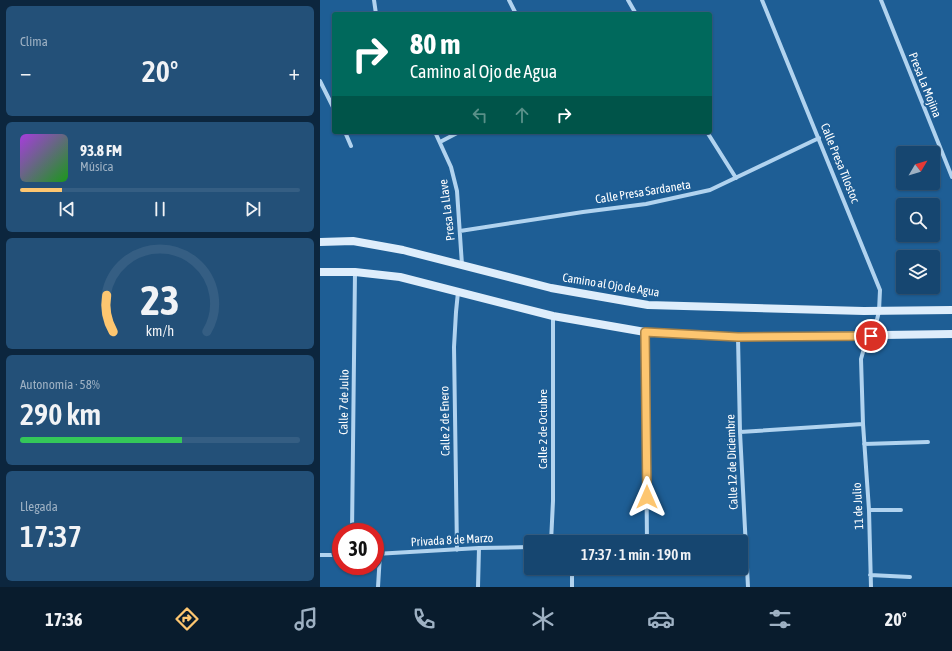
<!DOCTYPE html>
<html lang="es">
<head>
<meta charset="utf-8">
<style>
  body { margin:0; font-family:"Asap Condensed",sans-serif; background:#235078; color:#f1f3f6; height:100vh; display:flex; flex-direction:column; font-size:15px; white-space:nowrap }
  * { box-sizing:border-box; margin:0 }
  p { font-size:13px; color:#9eb1c3 }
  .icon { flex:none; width:22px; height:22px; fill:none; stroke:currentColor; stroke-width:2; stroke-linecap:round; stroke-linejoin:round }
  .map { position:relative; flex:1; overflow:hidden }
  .side { display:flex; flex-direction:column; gap:6px; padding:6px; background:#0c263e; width:320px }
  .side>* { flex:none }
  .top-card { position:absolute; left:12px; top:12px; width:380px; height:122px; border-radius:4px; box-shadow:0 1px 3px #0004,0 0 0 1px #355e83; background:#00695c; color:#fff; overflow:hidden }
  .needle { width:26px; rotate:52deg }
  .buttons { position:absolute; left:576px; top:146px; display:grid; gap:8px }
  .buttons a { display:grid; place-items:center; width:44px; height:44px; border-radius:4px; background:#164670; box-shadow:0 1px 3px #0004,0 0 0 1px #355e83; font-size:20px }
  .speed { position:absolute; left:12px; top:523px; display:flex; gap:8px; font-size:20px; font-weight:700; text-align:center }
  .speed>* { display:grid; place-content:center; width:52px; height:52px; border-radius:50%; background:#164670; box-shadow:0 1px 3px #0004,0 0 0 1px #355e83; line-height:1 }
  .speed .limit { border:6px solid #d22; background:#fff; color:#111 }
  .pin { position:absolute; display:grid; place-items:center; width:34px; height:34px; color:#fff; margin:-17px; border:2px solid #fff; border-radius:50%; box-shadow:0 1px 4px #0007 }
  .me { position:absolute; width:44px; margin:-22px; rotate:0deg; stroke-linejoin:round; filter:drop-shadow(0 0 3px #0008) }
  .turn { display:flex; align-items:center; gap:14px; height:84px; padding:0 12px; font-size:18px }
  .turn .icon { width:52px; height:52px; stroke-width:2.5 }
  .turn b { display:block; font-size:28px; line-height:34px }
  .lanes { display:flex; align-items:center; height:38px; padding:0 12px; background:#0003; justify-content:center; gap:20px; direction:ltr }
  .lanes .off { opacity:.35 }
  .big { font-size:30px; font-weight:600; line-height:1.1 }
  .side .widget { flex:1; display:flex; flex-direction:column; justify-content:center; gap:6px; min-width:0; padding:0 14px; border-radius:6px; background:#235078 }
  .side .dial { align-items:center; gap:0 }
  .dial svg { height:104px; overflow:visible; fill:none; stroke:#355e83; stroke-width:7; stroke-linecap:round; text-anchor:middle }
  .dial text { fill:#f1f3f6; stroke:none }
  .song { display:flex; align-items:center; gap:12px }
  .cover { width:48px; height:48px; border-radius:6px; background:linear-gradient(135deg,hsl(280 70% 55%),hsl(120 70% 35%)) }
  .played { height:4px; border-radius:2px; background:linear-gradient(90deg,#fdc670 15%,#355e83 15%) }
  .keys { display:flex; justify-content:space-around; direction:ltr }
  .heat { display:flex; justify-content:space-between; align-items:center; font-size:22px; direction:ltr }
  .charge { height:6px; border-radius:3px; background:linear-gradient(90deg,#34c759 58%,#355e83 0) }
  .trip { position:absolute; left:204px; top:535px; width:224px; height:40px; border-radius:4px; background:#164670; box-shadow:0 1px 3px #0004,0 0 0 1px #355e83; font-weight:600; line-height:40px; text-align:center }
  .dock { display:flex; height:64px; justify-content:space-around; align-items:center; background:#091c2d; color:#9eb1c3 }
  .dock .icon { width:28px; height:28px }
  .dock .active { color:#fdc670 }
  .dock b { font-size:18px; color:#f1f3f6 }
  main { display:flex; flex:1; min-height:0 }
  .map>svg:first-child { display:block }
</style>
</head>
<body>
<main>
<section class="side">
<div class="widget"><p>Clima</p>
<div class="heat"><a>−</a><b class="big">20°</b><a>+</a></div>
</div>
<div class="widget">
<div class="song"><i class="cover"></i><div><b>93.8 FM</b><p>Música</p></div></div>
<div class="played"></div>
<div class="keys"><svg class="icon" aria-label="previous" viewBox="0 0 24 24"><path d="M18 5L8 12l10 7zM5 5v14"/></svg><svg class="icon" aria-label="pause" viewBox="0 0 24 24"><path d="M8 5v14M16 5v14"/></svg><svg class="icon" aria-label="next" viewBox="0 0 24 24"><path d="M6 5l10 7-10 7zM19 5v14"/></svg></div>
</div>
<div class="widget dial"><svg viewBox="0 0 100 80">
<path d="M14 69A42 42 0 1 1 86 69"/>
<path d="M14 69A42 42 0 0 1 9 41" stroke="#fdc670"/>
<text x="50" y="56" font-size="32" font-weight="700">23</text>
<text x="50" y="72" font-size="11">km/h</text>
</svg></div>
<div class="widget"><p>Autonomía · 58%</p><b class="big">290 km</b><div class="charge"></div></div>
<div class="widget"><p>Llegada</p><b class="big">17:37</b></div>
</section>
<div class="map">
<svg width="632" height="587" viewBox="0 0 632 587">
  <rect width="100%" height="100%" fill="#1e5e95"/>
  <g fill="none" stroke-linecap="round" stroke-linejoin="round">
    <path stroke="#b1d3ef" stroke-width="4" d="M54,0L56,14
      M189,0L196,14
      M308,0L316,14
      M442,0L560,290L559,311L556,324L545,345L541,359L543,424L549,510L551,587
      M561,0L632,177
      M0,81L14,109
      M25,132L31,146
      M115,132L131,167L137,191L142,265
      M387,132L416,178
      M120,142L139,132
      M140,231L263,212L326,204L390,190L499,138
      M325,332L327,542
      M418,337L420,432L428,587
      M420,432L543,424
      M544,444L608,442
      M549,510H581
      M32,532L35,272
      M231,542L233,501V316
      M137,550L134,347L136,312L138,292
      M55,554L159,548L211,547
      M0,555H21
      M252,568V587
      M550,575L590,577
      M58,587L60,554
      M158,587L159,548"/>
    <path stroke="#deedfb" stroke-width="8" d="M0,242L33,241L83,250L231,288L328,305L544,311L632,310
      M0,272H35L80,277L233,316L325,332L418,337L632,334"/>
  </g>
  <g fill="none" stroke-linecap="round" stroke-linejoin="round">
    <defs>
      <path id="route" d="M327,497L325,332L418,337L551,336"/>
    </defs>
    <use href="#route" stroke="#a48149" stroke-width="10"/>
    <use href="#route" stroke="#fdc670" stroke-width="7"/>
  </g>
  <g text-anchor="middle" stroke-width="4" stroke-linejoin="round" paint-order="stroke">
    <g font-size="12" fill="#fff" stroke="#1e5e95">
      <text transform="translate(605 85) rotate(68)" y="4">Presa La Mojina</text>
      <text transform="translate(520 163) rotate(68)" y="4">Calle Presa Tilostoc</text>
      <text transform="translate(323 192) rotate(-9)" y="4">Calle Presa Sardaneta</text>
      <text transform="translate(127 210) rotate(-97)" y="4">Presa La Llave</text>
      <text transform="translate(291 285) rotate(9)" y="4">Camino al Ojo de Agua</text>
      <text transform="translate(24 402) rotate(-89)" y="4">Calle 7 de Julio</text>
      <text transform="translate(125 421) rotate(-91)" y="4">Calle 2 de Enero</text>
      <text transform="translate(223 429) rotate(-90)" y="4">Calle 2 de Octubre</text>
      <text transform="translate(412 462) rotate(-92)" y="4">Calle 12 de Diciembre</text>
      <text transform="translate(538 506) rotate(-93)" y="4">11 de Julio</text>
      <text transform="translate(132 540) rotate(-3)" y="4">Privada 8 de Marzo</text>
    </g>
  </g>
</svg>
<div class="buttons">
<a><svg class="needle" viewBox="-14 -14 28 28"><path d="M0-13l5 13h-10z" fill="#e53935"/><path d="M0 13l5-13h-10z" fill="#9eb1c3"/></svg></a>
<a><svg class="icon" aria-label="search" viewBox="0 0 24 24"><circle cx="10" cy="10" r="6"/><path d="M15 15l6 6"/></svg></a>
<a><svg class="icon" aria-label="layers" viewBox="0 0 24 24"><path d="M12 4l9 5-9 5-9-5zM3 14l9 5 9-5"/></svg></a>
</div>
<div class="speed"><div class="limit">30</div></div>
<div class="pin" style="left:551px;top:336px;background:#d93025"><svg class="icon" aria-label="arrive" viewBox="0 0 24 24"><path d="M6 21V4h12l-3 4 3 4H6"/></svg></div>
<svg class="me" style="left:327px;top:497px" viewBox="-20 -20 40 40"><path d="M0-17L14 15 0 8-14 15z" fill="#fdc670" stroke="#fff" stroke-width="4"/></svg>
<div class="trip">17:37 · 1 min · 190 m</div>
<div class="top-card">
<div class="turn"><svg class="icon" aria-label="right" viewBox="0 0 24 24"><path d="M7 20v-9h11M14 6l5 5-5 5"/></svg><div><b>80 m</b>Camino al Ojo de Agua</div></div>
<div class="lanes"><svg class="icon off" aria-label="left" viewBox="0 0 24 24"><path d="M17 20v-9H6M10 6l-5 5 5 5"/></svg><svg class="icon off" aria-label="ahead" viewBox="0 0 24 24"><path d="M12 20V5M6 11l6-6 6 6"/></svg><svg class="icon" aria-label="right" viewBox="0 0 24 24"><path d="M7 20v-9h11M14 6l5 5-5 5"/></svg></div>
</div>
</div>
</main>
<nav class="dock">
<b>17:36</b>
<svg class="icon active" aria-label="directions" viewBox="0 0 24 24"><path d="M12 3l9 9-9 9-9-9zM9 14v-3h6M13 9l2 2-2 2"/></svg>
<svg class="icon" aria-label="music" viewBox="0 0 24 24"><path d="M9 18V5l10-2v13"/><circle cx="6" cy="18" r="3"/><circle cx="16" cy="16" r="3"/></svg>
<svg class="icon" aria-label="phone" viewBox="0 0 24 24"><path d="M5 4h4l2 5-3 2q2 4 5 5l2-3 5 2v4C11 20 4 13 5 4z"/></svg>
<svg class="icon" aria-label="climate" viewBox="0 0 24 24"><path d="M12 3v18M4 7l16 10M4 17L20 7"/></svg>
<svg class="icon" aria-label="car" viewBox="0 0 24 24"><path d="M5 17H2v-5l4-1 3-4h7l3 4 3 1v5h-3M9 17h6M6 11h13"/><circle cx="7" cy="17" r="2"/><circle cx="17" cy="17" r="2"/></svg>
<svg class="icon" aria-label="filters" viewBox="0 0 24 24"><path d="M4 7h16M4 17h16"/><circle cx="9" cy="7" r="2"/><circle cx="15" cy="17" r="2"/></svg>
<b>20°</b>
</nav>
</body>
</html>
